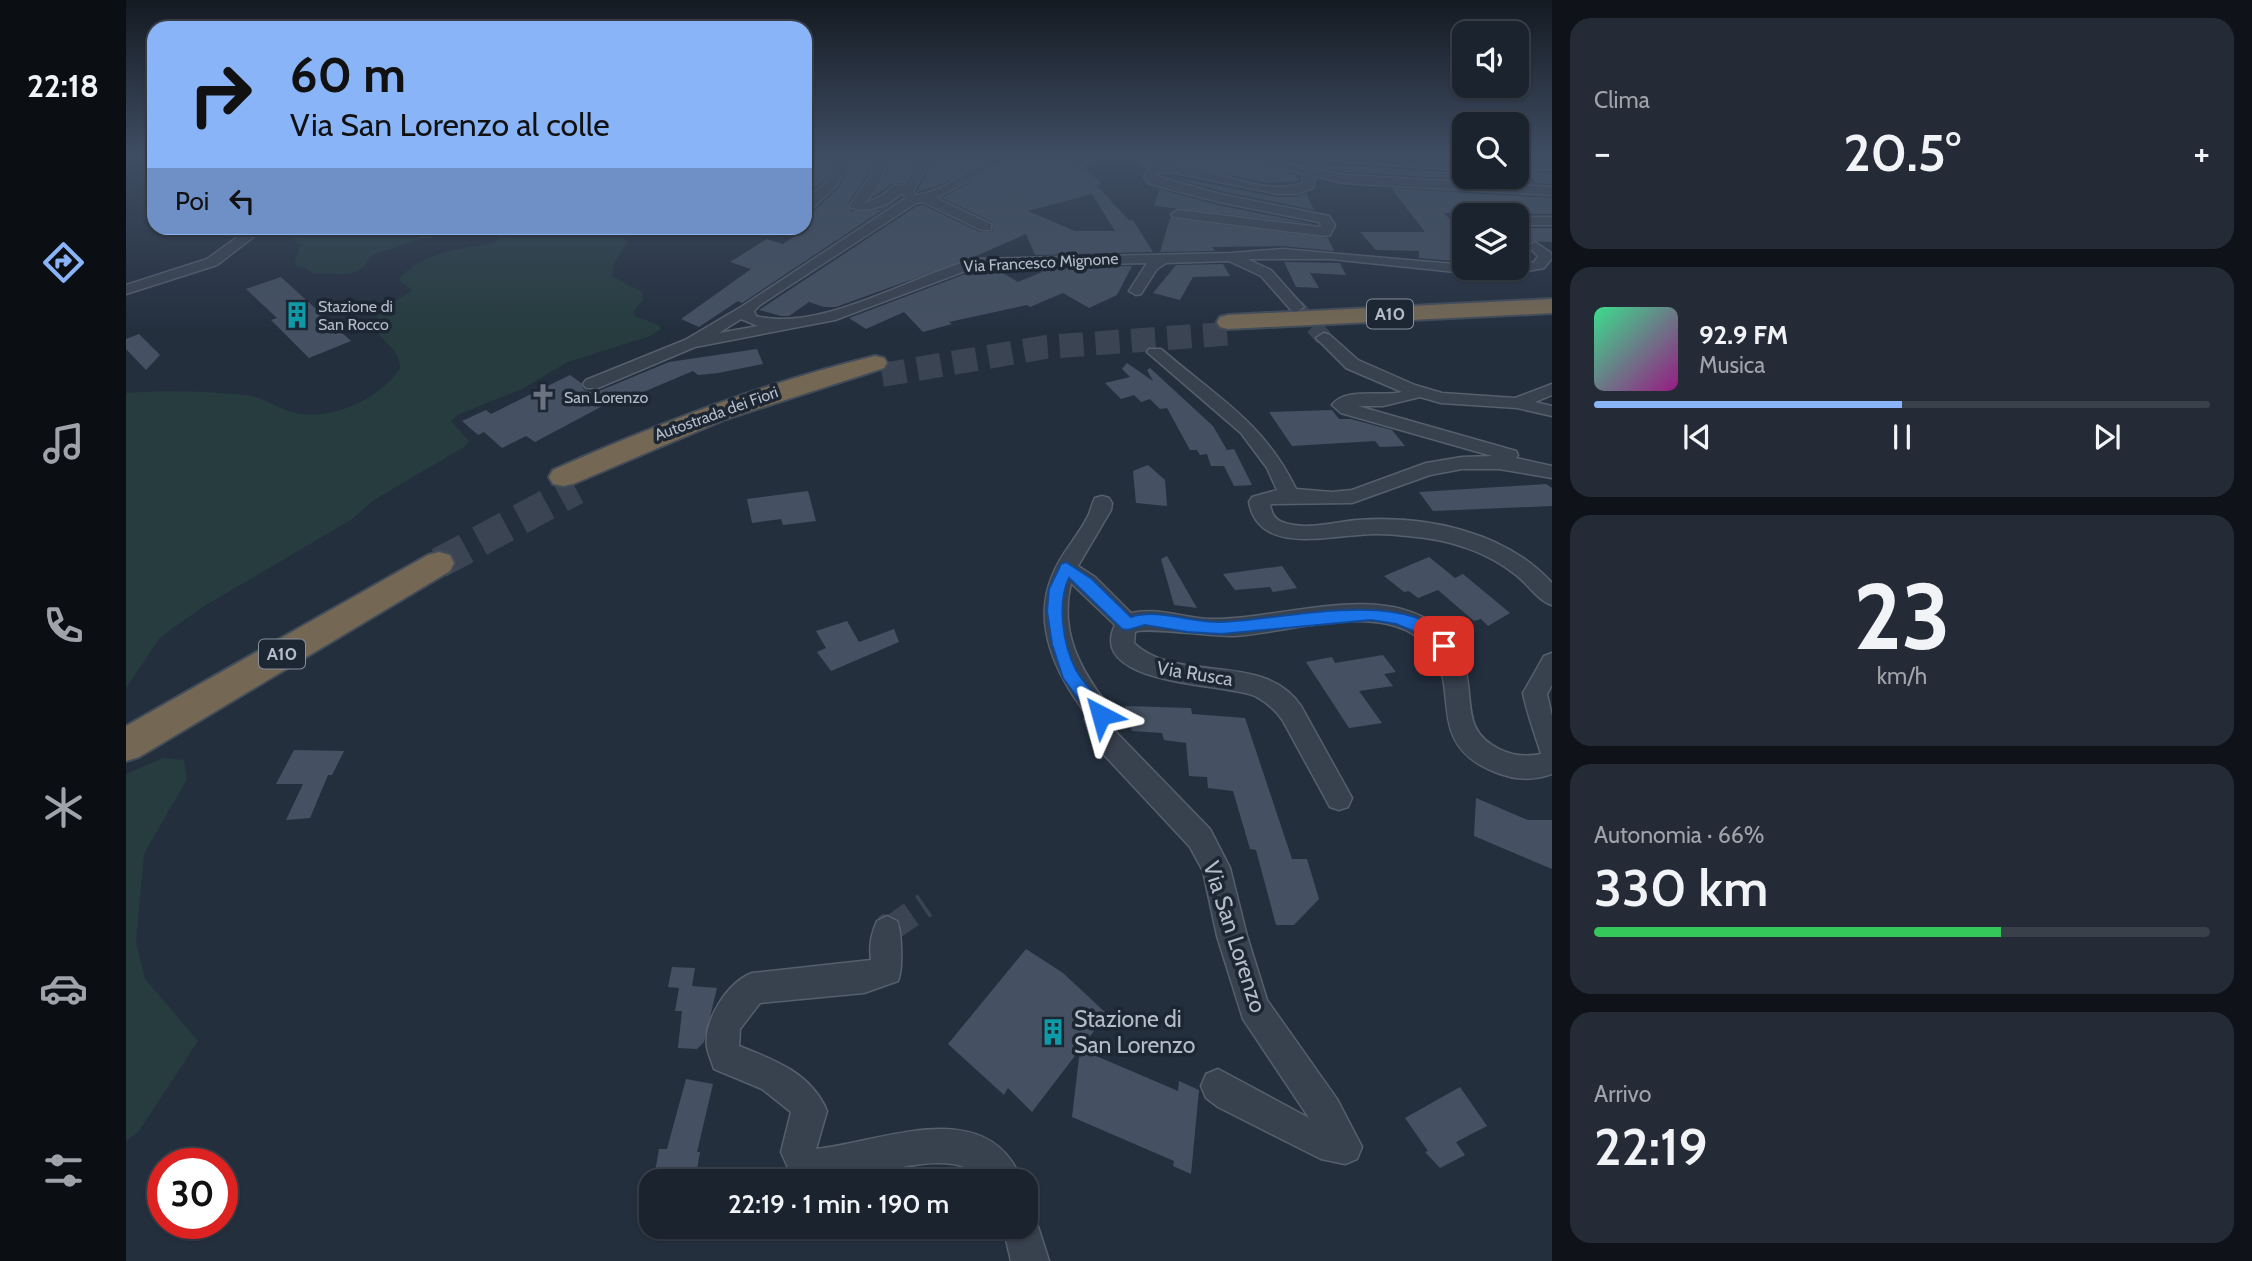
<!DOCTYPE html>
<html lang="it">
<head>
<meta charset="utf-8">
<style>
  body { margin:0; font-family:Cabin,sans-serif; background:#242b36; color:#f1f3f6; height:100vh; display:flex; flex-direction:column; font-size:26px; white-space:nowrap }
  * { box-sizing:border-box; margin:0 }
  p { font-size:23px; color:#a0a4aa }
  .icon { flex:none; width:38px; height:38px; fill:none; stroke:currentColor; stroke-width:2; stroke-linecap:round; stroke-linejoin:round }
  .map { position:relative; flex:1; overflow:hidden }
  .details { display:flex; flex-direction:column; gap:18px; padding:18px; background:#0f1319; width:700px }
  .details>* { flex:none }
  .guide { position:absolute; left:21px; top:21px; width:665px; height:214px; border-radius:21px; box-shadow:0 2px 5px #0004,0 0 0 2px #39404a; background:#8ab4f8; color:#111; overflow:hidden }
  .tools { position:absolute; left:1326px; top:21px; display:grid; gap:14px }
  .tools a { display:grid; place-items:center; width:77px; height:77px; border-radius:14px; background:#1b232e; box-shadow:0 2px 5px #0004,0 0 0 2px #39404a; font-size:35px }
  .speed { position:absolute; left:21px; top:1148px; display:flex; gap:14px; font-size:35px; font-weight:700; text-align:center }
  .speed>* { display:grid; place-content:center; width:91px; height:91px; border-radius:50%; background:#1b232e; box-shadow:0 2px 5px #0004,0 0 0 2px #39404a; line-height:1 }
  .speed .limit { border:10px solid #d22; background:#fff; color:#111 }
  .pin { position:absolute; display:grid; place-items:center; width:60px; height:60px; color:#fff; margin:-30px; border-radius:14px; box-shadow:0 4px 10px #0006 }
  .me { position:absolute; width:77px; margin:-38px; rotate:321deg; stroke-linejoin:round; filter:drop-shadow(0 0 5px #0008) }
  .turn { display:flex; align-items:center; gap:24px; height:147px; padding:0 28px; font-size:32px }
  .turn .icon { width:91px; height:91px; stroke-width:2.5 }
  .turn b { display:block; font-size:49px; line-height:60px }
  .then { display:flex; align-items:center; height:66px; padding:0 28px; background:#0003; gap:14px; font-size:26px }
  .big { font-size:52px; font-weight:600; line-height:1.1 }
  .details .widget { flex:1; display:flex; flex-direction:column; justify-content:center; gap:10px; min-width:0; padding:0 24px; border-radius:21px; background:#242b36 }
  .details .dial { align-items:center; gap:0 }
  .dial b { font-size:91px; line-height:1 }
  .song { display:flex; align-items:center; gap:21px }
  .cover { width:84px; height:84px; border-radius:10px; background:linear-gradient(135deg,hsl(150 70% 55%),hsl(310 70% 35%)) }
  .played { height:7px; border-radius:4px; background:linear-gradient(90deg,#8ab4f8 50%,#39404a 50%) }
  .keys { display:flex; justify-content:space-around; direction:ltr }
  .heat { display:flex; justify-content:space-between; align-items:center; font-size:38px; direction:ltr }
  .charge { height:10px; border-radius:5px; background:linear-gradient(90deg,#34c759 66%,#39404a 0) }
  .trip { position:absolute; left:513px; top:1169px; width:399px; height:70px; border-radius:21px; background:#1b232e; box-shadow:0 2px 5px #0004,0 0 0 2px #39404a; font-weight:600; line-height:70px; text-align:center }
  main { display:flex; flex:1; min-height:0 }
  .dock { display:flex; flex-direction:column; width:126px; justify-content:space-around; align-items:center; background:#0b0e12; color:#a0a4aa }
  .dock .icon { width:49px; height:49px }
  .dock .on { color:#8ab4f8 }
  .dock b { font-size:32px; color:#f1f3f6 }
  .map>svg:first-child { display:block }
</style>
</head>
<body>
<main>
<nav class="dock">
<b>22:18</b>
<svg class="icon on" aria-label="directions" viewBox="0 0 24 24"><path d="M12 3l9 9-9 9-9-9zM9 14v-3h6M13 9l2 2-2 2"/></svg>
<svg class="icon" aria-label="music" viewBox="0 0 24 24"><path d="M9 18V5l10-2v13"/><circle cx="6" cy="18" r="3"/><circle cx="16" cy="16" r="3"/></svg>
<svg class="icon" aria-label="phone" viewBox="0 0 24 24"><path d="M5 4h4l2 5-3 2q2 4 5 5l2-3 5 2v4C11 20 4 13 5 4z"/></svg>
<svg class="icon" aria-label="climate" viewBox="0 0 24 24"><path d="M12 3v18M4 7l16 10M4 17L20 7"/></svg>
<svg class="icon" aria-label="car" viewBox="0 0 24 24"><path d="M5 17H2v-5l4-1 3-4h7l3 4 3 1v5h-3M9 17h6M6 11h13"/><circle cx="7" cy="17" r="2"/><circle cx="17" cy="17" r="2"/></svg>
<svg class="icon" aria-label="filters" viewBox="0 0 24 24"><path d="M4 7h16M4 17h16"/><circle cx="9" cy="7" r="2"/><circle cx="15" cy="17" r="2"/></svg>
</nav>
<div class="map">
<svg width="1426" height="1261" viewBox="0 0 1426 1261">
  <rect width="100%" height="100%" fill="#242f3e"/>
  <path fill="#263c3f" d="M160,228H275L280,235L299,238L249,254C242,258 240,266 233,270C221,278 201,272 187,274L180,268L170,266L169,260L175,245L159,235Z
    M327,228H473L472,231L497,237L502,242L488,263L486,276L516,292L517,300L507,312L509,316L533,325L535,329L524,336L442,362L396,389L331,415L325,421L343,441L338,447L248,500L225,520L80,605L44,630L33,639L0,688V393C40,390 79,391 119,395C137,397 152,409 169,413C206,421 253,399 274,369C275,344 248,343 251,322C253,303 275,301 286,290L274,281V277C300,251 334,250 368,242L373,238C356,228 339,238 323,230Z
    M37,758L58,760L61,779L18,854L10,942L19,979L72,1041L13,1131L0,1141V774Z"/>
  <path fill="#455162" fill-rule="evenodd" d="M765,154H810L790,161L777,183H767L747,197L760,175Z
    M838,154H874L816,184L791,192L802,170Z
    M894,154H928L949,167L960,162L951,154H987V159L958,167L976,184L970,185L1004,221L1007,220L1027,252L909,255L900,234L848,257L710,307H698L683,302L663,316H655L633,310L791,206L797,205L854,232H867L866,222L816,198ZM966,194L989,231H949L902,211Z
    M995,154H1098L1170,175L1173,181L1141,183L1043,162L1024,163L1019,169Z
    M679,156L711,159L699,179L679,197Z
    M728,160L744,161L742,174L722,203L725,211L753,210L776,197L616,303L612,301L573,327L555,319L625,269L604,262L641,239L657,244L679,229V214L686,213L712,188Z
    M1196,164L1339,173V177H1348L1351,180L1409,182L1400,172H1426V184L1217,172L1194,167Z
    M1037,175L1151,197H1170L1180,193L1188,210L1095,191Z
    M1265,188L1426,198V214L1318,213L1339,236V262L1293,258V251L1250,250L1234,232H1299Z
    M1033,189L1092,205L1188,224L1028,206Z
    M1044,218L1202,238L1208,251L1157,246L1086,247L1089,251L1034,252Z
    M1391,228H1426V242L1400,241L1391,234Z
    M1158,262L1214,263L1220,275L1184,273L1193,288L1170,287Z
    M1097,264L1104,276L1067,277L1054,300L1027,293L1050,265Z
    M1006,266L991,295L963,308L937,293L904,307L901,305L823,322L826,324L797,332L778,312L740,329L723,318L850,270L870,269L892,282L916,272L914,268Z
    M155,277L225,341L183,358L145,320L151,318L120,289Z
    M13,334L34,355L20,370L0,349V339Z
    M631,349L637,364L592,373L572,375L567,371L508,396L503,392L409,442L400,436L376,448L358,432L352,435L336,421L360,410L365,414L444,375L455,383L458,390L468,393L543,362Z
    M1001,363L1027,381L1021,370L1024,368L1087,426L1101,450L1108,449L1126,485L1108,486L1098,466H1085L1081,454L1074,455L1071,450H1064L1041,408L1034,409L1024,399L1015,402L1008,395L995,399L979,383L1004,377L996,369Z
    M1206,410L1213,419H1225L1266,430L1279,446L1254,447L1249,441L1166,446L1143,412Z
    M1022,465L1039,480L1041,506L1010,503L1007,471Z
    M1420,484L1426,488V506L1307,511L1293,492Z
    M682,491L690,521L657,525L655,519L626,523L621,499Z
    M1041,556L1071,608L1048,605L1035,559Z
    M1303,557L1329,578L1337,574L1384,613L1362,626L1355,619L1348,621L1312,590L1292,598L1283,591L1278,592L1258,576Z
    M1156,566L1171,588L1147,592L1144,587L1109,590L1097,574Z
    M721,621L733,642L768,629L773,642L705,671L691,652L700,648L690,631Z
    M1257,655L1270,672L1258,674L1267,686L1233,691L1256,723L1223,728L1180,662L1206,657L1209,663Z
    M999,706L1065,708L1066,714L1119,718L1166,859H1181L1193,899L1168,925H1150L1130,850L1124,849L1107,791L1082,788L1081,777L1063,776L1060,743L1038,740L1036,733L1006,731Z
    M168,750L218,751L206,775H202L184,818L160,820L177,784H150Z
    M1350,798L1402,820H1426V869L1348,836Z
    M900,949L937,973L981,1014L906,1112L882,1088L878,1095L822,1044Z
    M546,967L569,968L566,986L591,988L578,1042L571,1049L552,1048L556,1011H549L553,988L542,987Z
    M954,1049L1052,1091L1053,1081L1073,1090L1065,1174L1047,1166L1048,1161L946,1117Z
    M560,1079L587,1084L571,1152H574L569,1181L528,1178L533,1149H541Z
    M1334,1087L1361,1126L1330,1142L1339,1155L1314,1168L1299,1152L1302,1151L1279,1118Z"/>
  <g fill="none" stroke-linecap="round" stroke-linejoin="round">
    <path stroke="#3a4453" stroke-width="17" stroke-dasharray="17 9" stroke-linecap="butt" d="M1170,307L1198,338"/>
    <path stroke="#3a4453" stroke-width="26" stroke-dasharray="26 13" stroke-linecap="butt" d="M764,929L799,905"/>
    <path stroke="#3a4453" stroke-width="33" stroke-dasharray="33 17" stroke-linecap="butt" d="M761,931L767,927"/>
    <path stroke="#3a4453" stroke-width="24" stroke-dasharray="24 12" stroke-linecap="butt" d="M756,375L920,347L1110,333"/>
    <path stroke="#3a4453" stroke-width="31" stroke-dasharray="31 15" stroke-linecap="butt" d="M313,563L450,489"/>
    <defs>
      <path id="minor" d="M717,154H729L710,186L684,211L679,212V201L701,181Z
        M747,154H759C762,174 751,188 739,203L754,197L769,185L778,186L791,163L818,154H835L800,168L787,191L790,195C828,191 854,153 892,154L810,198L865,224V230H855L797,202L790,203L634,305L628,311L630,316C695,333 785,275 850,259L1105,253L1157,249L1339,265V268H1391V265L1408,262L1412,256L1402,246L1409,242L1425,253L1426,258L1418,268L1385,274L1358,275L1205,259H1121L1145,270L1178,307L1170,312L1165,310L1135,276L1103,261L1040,263L1031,269L1015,294L1010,295L1003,291L1021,263L850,267L709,320L569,347L472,388H460L457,384L460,380L559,340L615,307L780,198L776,193C761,206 745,213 725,208L724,205L745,175ZM615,319L632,326L593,333Z
        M930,154H946L958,161L948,164Z
        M1101,154H1122L1179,167L1186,156L1201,154L1339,162V170L1204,161L1194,162L1190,169L1217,175L1426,187V195L1217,183L1189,176L1187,188L1170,194H1152L1045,172L1032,173L1030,176L1094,194L1203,216L1209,225L1204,235L1199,236L1047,217L1045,214L1052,210L1194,227L1195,225L1193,222L1093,202L1024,184L1018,177L1024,166C1073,156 1131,200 1177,183V174Z
        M1426,161V169L1391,170V162Z
        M1391,217H1426V225H1391Z
        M124,228H139L91,265L0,294V285L81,259Z
        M303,228H322L304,236H294V230Z
        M1198,333L1204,335L1232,360L1289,385L1316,393L1389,398L1426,384V395L1409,402L1426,406V416L1391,408L1315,403L1294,397L1257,406H1232L1390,451L1392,455L1390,458L1426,466V478L1373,469H1336L1304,475L1226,503L1147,504L1144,505C1146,513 1148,519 1156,522C1178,531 1209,522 1231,520C1299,515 1379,531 1426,583V605C1412,601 1402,584 1390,575C1359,550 1320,539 1281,536C1265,534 1249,533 1233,535C1196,537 1132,553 1123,502L1126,497L1151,490L1141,468L1115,433L1021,352L1023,349H1035C1089,396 1137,421 1170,489L1206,492L1226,490L1300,463L1336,457L1366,456L1215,413L1206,405C1219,387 1256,397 1276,392L1220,368L1190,338Z
        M976,496L983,498L986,503L985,510L952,566L969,577L1005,613C1031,607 1058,618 1084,619C1149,621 1252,581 1309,625C1321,634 1332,646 1337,662C1350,697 1333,729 1373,749C1387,756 1400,757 1415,754C1409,734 1401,714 1397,693L1418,656L1426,653V685L1421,694L1426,716V774C1407,781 1388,780 1369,772C1289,741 1346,673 1290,636C1244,604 1160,633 1108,636C1088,637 1018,626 1009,632L1008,643C1052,685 1137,650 1175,706L1226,798L1222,807L1213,810L1204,807L1157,721C1150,710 1140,702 1129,696C1099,683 960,686 989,625L945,583C933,632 954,670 984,708L987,715L984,721L987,729L1084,829L1104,868L1121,936L1141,1000L1211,1099L1236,1147L1231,1159L1219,1164L1195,1159L1092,1107L1080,1098L1075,1086L1080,1074L1092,1069L1183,1118L1117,1019L1091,936L1077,871L1064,847L967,743L959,719L961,715C930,675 905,623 927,574C935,553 951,538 961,518C965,512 965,505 969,498Z
        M761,916L771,921C776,932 777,969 772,981L738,993L634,1003L614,1029L613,1046C649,1060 685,1073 701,1111L690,1149C757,1142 862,1093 896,1181H857C831,1143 749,1176 712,1181C697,1183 682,1181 668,1181L655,1152L665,1112L636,1089L588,1069C586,1062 582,1054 581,1047C577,1020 602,982 626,973L745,960C743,945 745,935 751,921Z
        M900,1211L908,1214L923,1261H885L877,1227H900Z"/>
      <path id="highway" d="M1426,299V313L1102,329L1094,327L1091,322L1094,317L1102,315Z
        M749,356L758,358L761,363L758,368L600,419L447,484L437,486L427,484L423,477L427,470C531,424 638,383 749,356Z
        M313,552L324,555L328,563L324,571L13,757L0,761V726L302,555Z"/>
    </defs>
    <use href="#minor" stroke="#565f6c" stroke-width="3"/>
    <use href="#highway" stroke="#434c59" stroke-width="4"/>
    <use href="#minor" fill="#38414e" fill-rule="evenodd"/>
    <use href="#highway" fill="#746855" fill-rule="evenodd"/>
  </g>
  <linearGradient id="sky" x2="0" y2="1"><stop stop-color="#141a22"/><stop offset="0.47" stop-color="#3f4d63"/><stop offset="1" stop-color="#3f4d63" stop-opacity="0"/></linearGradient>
  <rect width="1426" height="330" fill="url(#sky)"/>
  <path fill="#1a73e8" stroke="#114b97" stroke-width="2" d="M940,562L966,579L1005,617C1033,608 1065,623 1095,622C1153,621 1292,583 1326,646L1318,652L1292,633L1270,624L1245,620L1095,634L1061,632L1019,625L1002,630L996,629L943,578C931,603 937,645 950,670C959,686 975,698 983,715L981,720L975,723L968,720L937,678L926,644L921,611L923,589L935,564Z"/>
  <defs>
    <symbol id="building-bare" viewBox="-9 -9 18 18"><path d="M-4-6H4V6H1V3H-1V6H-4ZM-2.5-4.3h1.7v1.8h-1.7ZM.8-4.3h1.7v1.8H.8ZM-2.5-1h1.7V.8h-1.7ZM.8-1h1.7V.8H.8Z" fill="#0f9aa8" stroke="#1d2633" stroke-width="2.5" paint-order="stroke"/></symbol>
    <symbol id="church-bare" viewBox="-9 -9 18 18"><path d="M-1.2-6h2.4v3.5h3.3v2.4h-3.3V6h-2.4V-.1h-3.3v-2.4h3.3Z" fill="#6b7280" stroke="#1d2633" stroke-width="2.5" paint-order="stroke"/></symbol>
  </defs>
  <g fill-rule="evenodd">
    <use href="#building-bare" x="152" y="296" width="38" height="38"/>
    <use href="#church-bare" x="398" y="378" width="38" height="38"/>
    <use href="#building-bare" x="908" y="1013" width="38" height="38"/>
  </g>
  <g text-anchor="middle" stroke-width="7" stroke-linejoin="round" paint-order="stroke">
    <g font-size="16" fill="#b4bcc9" stroke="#1d2633">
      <text transform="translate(915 262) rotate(-3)" y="6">Via Francesco Mignone</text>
      <text transform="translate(590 413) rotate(-20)" y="6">Autostrada dei Fiori</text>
    </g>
    <g font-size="16" fill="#b4bcc9" stroke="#1d2633" text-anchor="start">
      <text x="192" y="312">Stazione di<tspan x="192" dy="18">San Rocco</tspan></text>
      <text x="438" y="403">San Lorenzo</text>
    </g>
    <g fill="#1d2633" stroke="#878f9c" stroke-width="2">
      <rect x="1241" y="299.5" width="46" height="29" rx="5"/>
      <rect x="133" y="639.5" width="46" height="29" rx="5"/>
    </g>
    <g font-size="18" font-weight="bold" fill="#b4bcc9">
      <text x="1264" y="320">A10</text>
      <text x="156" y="660">A10</text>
    </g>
    <g font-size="19" fill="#b4bcc9" stroke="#1d2633">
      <text transform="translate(1069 673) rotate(9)" y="7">Via Rusca</text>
    </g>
    <g font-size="23" fill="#b4bcc9" stroke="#1d2633">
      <text transform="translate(1109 937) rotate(72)" y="8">Via San Lorenzo</text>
    </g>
    <g font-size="23" fill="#b4bcc9" stroke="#1d2633" text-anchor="start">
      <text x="948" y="1027">Stazione di<tspan x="948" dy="26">San Lorenzo</tspan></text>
    </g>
  </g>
</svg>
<div class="tools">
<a><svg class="icon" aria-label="sound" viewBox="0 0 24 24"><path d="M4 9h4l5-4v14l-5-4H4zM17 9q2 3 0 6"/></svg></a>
<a><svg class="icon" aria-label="search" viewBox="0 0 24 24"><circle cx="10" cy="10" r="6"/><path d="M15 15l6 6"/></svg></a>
<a><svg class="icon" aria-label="layers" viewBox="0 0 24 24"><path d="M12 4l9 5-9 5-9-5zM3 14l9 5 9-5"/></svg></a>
</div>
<div class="speed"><div class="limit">30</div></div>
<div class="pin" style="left:1318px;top:646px;background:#d93025"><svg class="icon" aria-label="arrive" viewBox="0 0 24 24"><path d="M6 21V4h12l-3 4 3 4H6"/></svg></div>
<svg class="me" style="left:975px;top:715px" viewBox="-20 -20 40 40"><path d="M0-17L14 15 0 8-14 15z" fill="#1a73e8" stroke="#fff" stroke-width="4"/></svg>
<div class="trip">22:19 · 1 min · 190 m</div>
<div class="guide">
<div class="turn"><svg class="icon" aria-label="right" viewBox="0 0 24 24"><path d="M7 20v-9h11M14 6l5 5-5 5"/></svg><div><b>60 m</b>Via San Lorenzo al colle</div></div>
<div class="then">Poi<svg class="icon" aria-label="left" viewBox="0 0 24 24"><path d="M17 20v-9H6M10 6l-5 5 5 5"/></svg></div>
</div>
</div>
<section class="details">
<div class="widget"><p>Clima</p>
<div class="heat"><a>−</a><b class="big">20.5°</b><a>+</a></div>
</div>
<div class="widget">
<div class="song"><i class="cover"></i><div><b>92.9 FM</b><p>Musica</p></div></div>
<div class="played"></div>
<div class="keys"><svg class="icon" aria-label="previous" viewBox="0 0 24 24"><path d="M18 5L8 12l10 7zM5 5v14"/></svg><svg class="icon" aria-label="pause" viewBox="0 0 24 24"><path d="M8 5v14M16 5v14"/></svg><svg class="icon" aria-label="next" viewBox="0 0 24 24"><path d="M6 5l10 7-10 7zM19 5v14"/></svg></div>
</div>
<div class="widget dial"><b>23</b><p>km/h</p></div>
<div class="widget"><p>Autonomia · 66%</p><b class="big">330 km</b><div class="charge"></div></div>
<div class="widget"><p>Arrivo</p><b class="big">22:19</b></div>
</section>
</main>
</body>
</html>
